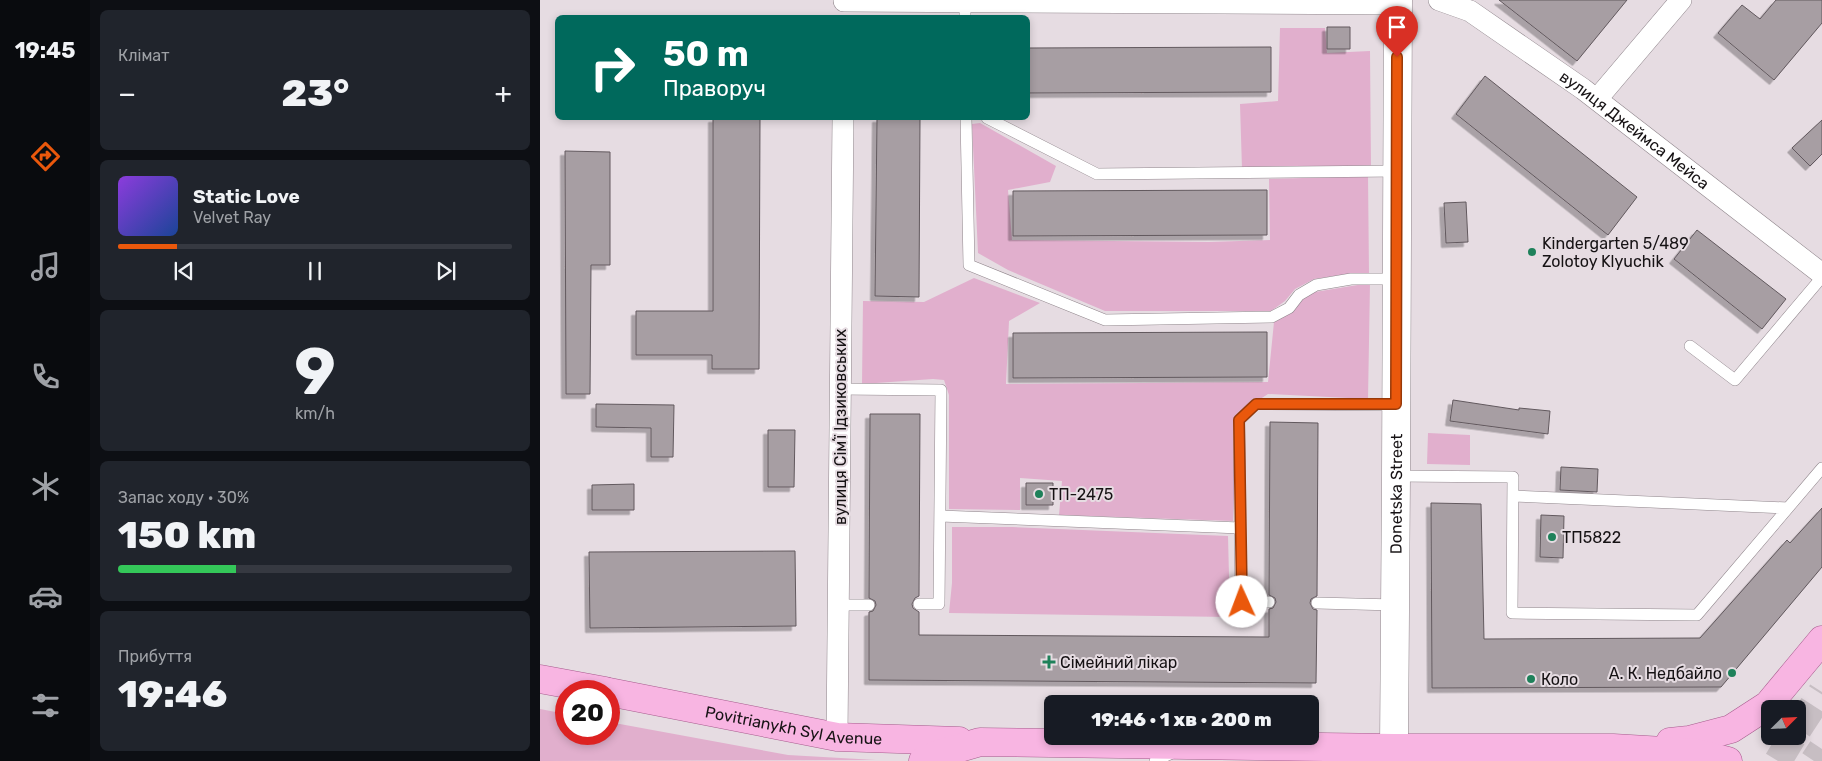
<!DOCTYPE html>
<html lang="uk">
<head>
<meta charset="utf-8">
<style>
  body { margin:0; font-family:Rubik,sans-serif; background:#20242c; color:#f1f3f6; height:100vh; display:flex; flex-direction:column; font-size:19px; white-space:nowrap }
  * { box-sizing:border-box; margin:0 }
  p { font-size:16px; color:#9ea1a6 }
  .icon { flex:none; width:28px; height:28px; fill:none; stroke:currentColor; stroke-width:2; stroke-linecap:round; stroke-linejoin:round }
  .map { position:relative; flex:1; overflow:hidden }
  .side { display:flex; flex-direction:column; gap:10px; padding:10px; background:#0d0f14; width:450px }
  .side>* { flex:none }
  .guide { position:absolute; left:15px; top:15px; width:475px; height:105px; border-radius:8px; box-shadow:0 2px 8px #0003; background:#00695c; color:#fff; overflow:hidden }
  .needle { width:32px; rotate:66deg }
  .fabs { position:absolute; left:1221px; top:700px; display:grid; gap:10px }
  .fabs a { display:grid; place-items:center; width:45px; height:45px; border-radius:8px; background:#171b24; box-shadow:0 2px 8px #0003; font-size:25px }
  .speed { position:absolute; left:15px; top:680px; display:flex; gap:10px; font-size:25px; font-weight:700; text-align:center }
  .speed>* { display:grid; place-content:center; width:65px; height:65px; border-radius:50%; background:#171b24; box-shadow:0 2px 8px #0003; line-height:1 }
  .speed .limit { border:8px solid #d22; background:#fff; color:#111 }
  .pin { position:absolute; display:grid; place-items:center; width:42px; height:42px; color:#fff; margin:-51px -21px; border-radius:50% 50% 50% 0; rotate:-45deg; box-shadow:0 0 5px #0007 }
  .pin .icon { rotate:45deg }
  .me { position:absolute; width:55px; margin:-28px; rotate:358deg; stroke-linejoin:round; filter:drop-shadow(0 0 4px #0008) }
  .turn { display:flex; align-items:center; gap:18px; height:105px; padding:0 25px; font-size:22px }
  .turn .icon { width:65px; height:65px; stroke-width:2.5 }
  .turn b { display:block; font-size:35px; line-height:42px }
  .big { font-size:38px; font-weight:800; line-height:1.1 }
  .side .widget { flex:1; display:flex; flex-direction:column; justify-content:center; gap:8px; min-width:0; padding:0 18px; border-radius:8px; background:#20242c }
  .side .dial { align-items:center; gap:0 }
  .dial b { font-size:65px; line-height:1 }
  .song { display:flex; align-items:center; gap:15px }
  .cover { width:60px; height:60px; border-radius:8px; background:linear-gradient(135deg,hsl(270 70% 55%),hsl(220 70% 35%)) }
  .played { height:5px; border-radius:2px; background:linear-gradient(90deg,#ea580c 15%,#363941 15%) }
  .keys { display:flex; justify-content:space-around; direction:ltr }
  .heat { display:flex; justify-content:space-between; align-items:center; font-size:28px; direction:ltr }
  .charge { height:8px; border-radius:4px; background:linear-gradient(90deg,#34c759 30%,#363941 0) }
  .trip { position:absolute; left:504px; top:695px; width:275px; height:50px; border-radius:8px; background:#171b24; box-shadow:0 2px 8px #0003; font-weight:800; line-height:50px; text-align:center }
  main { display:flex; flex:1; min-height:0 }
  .menu { display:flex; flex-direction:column; width:90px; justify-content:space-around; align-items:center; background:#090b0e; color:#9ea1a6 }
  .menu .icon { width:35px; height:35px }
  .menu .selected { color:#ea580c }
  .menu b { font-size:22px; color:#f1f3f6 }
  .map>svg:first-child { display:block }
</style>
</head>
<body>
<main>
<nav class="menu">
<b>19:45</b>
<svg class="icon selected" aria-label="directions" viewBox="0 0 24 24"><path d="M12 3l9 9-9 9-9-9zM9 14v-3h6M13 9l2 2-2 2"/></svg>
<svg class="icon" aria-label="music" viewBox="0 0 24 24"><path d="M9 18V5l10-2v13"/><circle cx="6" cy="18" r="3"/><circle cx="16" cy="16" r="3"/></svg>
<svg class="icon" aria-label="phone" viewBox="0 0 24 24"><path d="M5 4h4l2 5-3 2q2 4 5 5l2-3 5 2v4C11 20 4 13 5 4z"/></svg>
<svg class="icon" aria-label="climate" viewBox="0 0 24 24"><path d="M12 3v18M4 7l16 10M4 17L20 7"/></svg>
<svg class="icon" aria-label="car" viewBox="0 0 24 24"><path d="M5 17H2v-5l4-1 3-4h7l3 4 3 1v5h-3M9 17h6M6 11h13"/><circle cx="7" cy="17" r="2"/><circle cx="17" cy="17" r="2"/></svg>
<svg class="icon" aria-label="filters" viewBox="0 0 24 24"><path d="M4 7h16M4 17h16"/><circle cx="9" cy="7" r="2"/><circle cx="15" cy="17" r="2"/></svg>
</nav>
<section class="side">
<div class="widget"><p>Клімат</p>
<div class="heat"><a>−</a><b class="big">23°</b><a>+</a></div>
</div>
<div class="widget">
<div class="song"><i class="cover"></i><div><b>Static Love</b><p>Velvet Ray</p></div></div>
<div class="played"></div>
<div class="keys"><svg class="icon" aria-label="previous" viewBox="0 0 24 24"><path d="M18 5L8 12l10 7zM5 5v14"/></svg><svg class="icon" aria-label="pause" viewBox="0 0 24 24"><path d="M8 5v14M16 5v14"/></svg><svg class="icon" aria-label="next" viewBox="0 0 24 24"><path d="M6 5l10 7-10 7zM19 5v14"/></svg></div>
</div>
<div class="widget dial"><b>9</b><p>km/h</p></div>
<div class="widget"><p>Запас ходу · 30%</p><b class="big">150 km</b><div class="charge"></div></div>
<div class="widget"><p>Прибуття</p><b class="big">19:46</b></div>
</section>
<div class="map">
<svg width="1282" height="761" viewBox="0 0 1282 761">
  <defs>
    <filter id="shadow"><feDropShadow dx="-4.5" dy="4.5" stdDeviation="0" flood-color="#0004"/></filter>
  </defs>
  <rect width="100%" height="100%" fill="#e6dce2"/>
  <path fill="#e1afcd" d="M740,28H785L787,53L830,51L831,167L702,169L700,104L738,101Z
    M440,123L516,166L510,182L468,190L472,240L669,242L730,240L729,179L828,176L829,274H808L774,279L755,289L745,301L731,311H565L468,270L438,253L432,124Z
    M434,278L500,303L469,321L466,384L728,382L734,322L760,299L775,292L830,283L828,399L728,394L697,414L693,521L519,515L522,481L480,478V510L409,509V395L404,380L393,379L322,384L323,301L384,302Z
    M888,433L930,435V465L887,464Z
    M412,527H472L688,536L690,617L409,613L412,583Z
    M0,709L26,714V734H69V722L248,755L336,760L0,761Z"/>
  <path fill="#a79ea3" stroke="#62595e" filter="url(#shadow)" d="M959,0H1087L1037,61Z
    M1236,0H1282V23L1234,80L1178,33L1202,5L1220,19Z
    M787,27H810V49H787Z
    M731,47V92L488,93V48Z
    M945,76L1097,197L1068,235L916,114Z
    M173,118H220L219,369H172V355H96V311H173Z
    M337,118H380L379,297L335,296Z
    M1282,120V154L1270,166L1252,148Z
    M25,151L70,152V265H51L50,394H26Z
    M727,190V235L473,236V191Z
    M926,202L928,242L906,243L904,203Z
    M1157,230L1246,299L1222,329L1134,259Z
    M727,332V377L473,378V333Z
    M913,400L979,410V408L1010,411L1008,434L910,421Z
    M56,404L134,405L133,457H111V428L56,427Z
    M330,414H380L379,596L375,598L372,604L373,608L379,612V635L729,637V609L733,608L736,602L735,598L729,595L730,422L778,423L777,596L771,599L770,603L773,609L777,610L776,683L329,680V612L333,611L336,605L335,601L329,598Z
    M228,430H255L254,487H228Z
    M1021,467L1058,469L1057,492L1020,490Z
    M486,483H513V505H486Z
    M94,484V510H52V485Z
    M891,503L941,504L944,639L1160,638L1247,540L1250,543L1282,508V567L1181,687L892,688Z
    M1001,515L1024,516L1023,558L1000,557Z
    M255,551L256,626L50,628L49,552Z"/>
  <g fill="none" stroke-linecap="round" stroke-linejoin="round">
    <path stroke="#c7bec3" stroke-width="28" stroke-dasharray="28 14" stroke-linecap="butt" d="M1258,729L1282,692
      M1238,761L1253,736
      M1274,761L1282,749"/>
    <defs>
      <path id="lane" d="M425,18V0
        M426,118L429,265L565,320L732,317L749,308L759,295L776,285L811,279H856
        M447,118L557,174L856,171
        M1150,346L1195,380L1282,277
        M300,389L401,390L399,604H379
        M856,476L973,477L972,613L1157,615L1282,468
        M973,496L1248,508
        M400,516L700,528L701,602H729
        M700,528L699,420L716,404L856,405
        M777,603L855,605
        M298,605H329
        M615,761L634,752"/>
      <g id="street">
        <path id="s1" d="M899,0L930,11L1043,89L1282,274"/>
        <path d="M304,1L858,4"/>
        <path d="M1057,99L1141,0"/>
        <path d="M297,737L303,118"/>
      </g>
      <g id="secondary">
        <path id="s2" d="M854,748L856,476L858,0"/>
      </g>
      <g id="primary">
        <path d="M0,679L65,691"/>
        <path id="s3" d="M69,692L297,737L419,741"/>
        <path d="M1130,742L1149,740L1191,729L1228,705L1282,640"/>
        <path d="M383,761L396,755L440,742L854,748H1073L1157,753L1188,761"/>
      </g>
    </defs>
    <use href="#lane" stroke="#90868c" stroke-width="12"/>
    <use href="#street" stroke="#90868c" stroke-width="22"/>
    <use href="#secondary" stroke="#90868c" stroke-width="29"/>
    <use href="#primary" stroke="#a65c8d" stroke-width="29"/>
    <use href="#lane" stroke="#fff" stroke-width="11"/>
    <use href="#street" stroke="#fff" stroke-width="21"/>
    <use href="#secondary" stroke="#fff" stroke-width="28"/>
    <use href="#primary" stroke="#f8b5e2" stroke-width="28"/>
  </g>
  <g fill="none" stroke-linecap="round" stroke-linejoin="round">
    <defs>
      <path id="route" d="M702,602L699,420L716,404H856L857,57"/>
    </defs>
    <use href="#route" stroke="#983908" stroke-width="12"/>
    <use href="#route" stroke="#ea580c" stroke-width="9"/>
  </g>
  <g fill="#1e815a" stroke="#e6dce2" stroke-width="2">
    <circle cx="992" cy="252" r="5"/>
    <circle cx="499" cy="494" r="5"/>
    <circle cx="1012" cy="537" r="5"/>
    <path d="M506.5 654.5h5v5h5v5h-5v5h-5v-5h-5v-5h5z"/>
    <circle cx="1192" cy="673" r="5"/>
    <circle cx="991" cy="679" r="5"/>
  </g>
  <g text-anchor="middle" stroke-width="4" stroke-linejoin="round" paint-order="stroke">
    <g font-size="16" fill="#161214" stroke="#e6dce2">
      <text dy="6" stroke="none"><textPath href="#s1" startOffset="236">вулиця Джеймса Мейса</textPath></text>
      <text transform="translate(300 427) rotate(-90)" y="6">вулиця Сімʼї Ідзиковських</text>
      <text dy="6" stroke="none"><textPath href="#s2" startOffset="254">Donetska Street</textPath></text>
      <text dy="6" stroke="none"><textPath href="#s3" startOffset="188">Povitrianykh Syl Avenue</textPath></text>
    </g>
    <g font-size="16" fill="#161214" stroke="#e6dce2" text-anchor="start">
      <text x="1002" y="249">Kindergarten 5/489<tspan x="1002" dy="18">Zolotoy Klyuchik</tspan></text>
      <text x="509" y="500">ТП-2475</text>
      <text x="1022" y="543">ТП5822</text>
      <text x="520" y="668">Сімейний лікар</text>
      <text x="1182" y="679" text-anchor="end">А. К. Недбайло</text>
      <text x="1001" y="685">Коло</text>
    </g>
  </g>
</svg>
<div class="fabs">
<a><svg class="needle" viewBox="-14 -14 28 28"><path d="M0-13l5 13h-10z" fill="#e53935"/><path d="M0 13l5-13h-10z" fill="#9ea1a6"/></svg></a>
</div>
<div class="speed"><div class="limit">20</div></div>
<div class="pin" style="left:857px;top:57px;background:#d93025"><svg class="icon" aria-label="arrive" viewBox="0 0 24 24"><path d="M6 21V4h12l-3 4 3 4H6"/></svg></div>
<svg class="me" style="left:702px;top:602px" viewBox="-20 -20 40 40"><circle r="19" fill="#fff"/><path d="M0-13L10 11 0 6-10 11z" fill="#ea580c"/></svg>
<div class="trip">19:46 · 1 хв · 200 m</div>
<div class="guide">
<div class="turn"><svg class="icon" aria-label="right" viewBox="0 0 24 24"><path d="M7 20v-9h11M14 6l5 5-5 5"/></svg><div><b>50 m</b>Праворуч</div></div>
</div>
</div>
</main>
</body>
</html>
